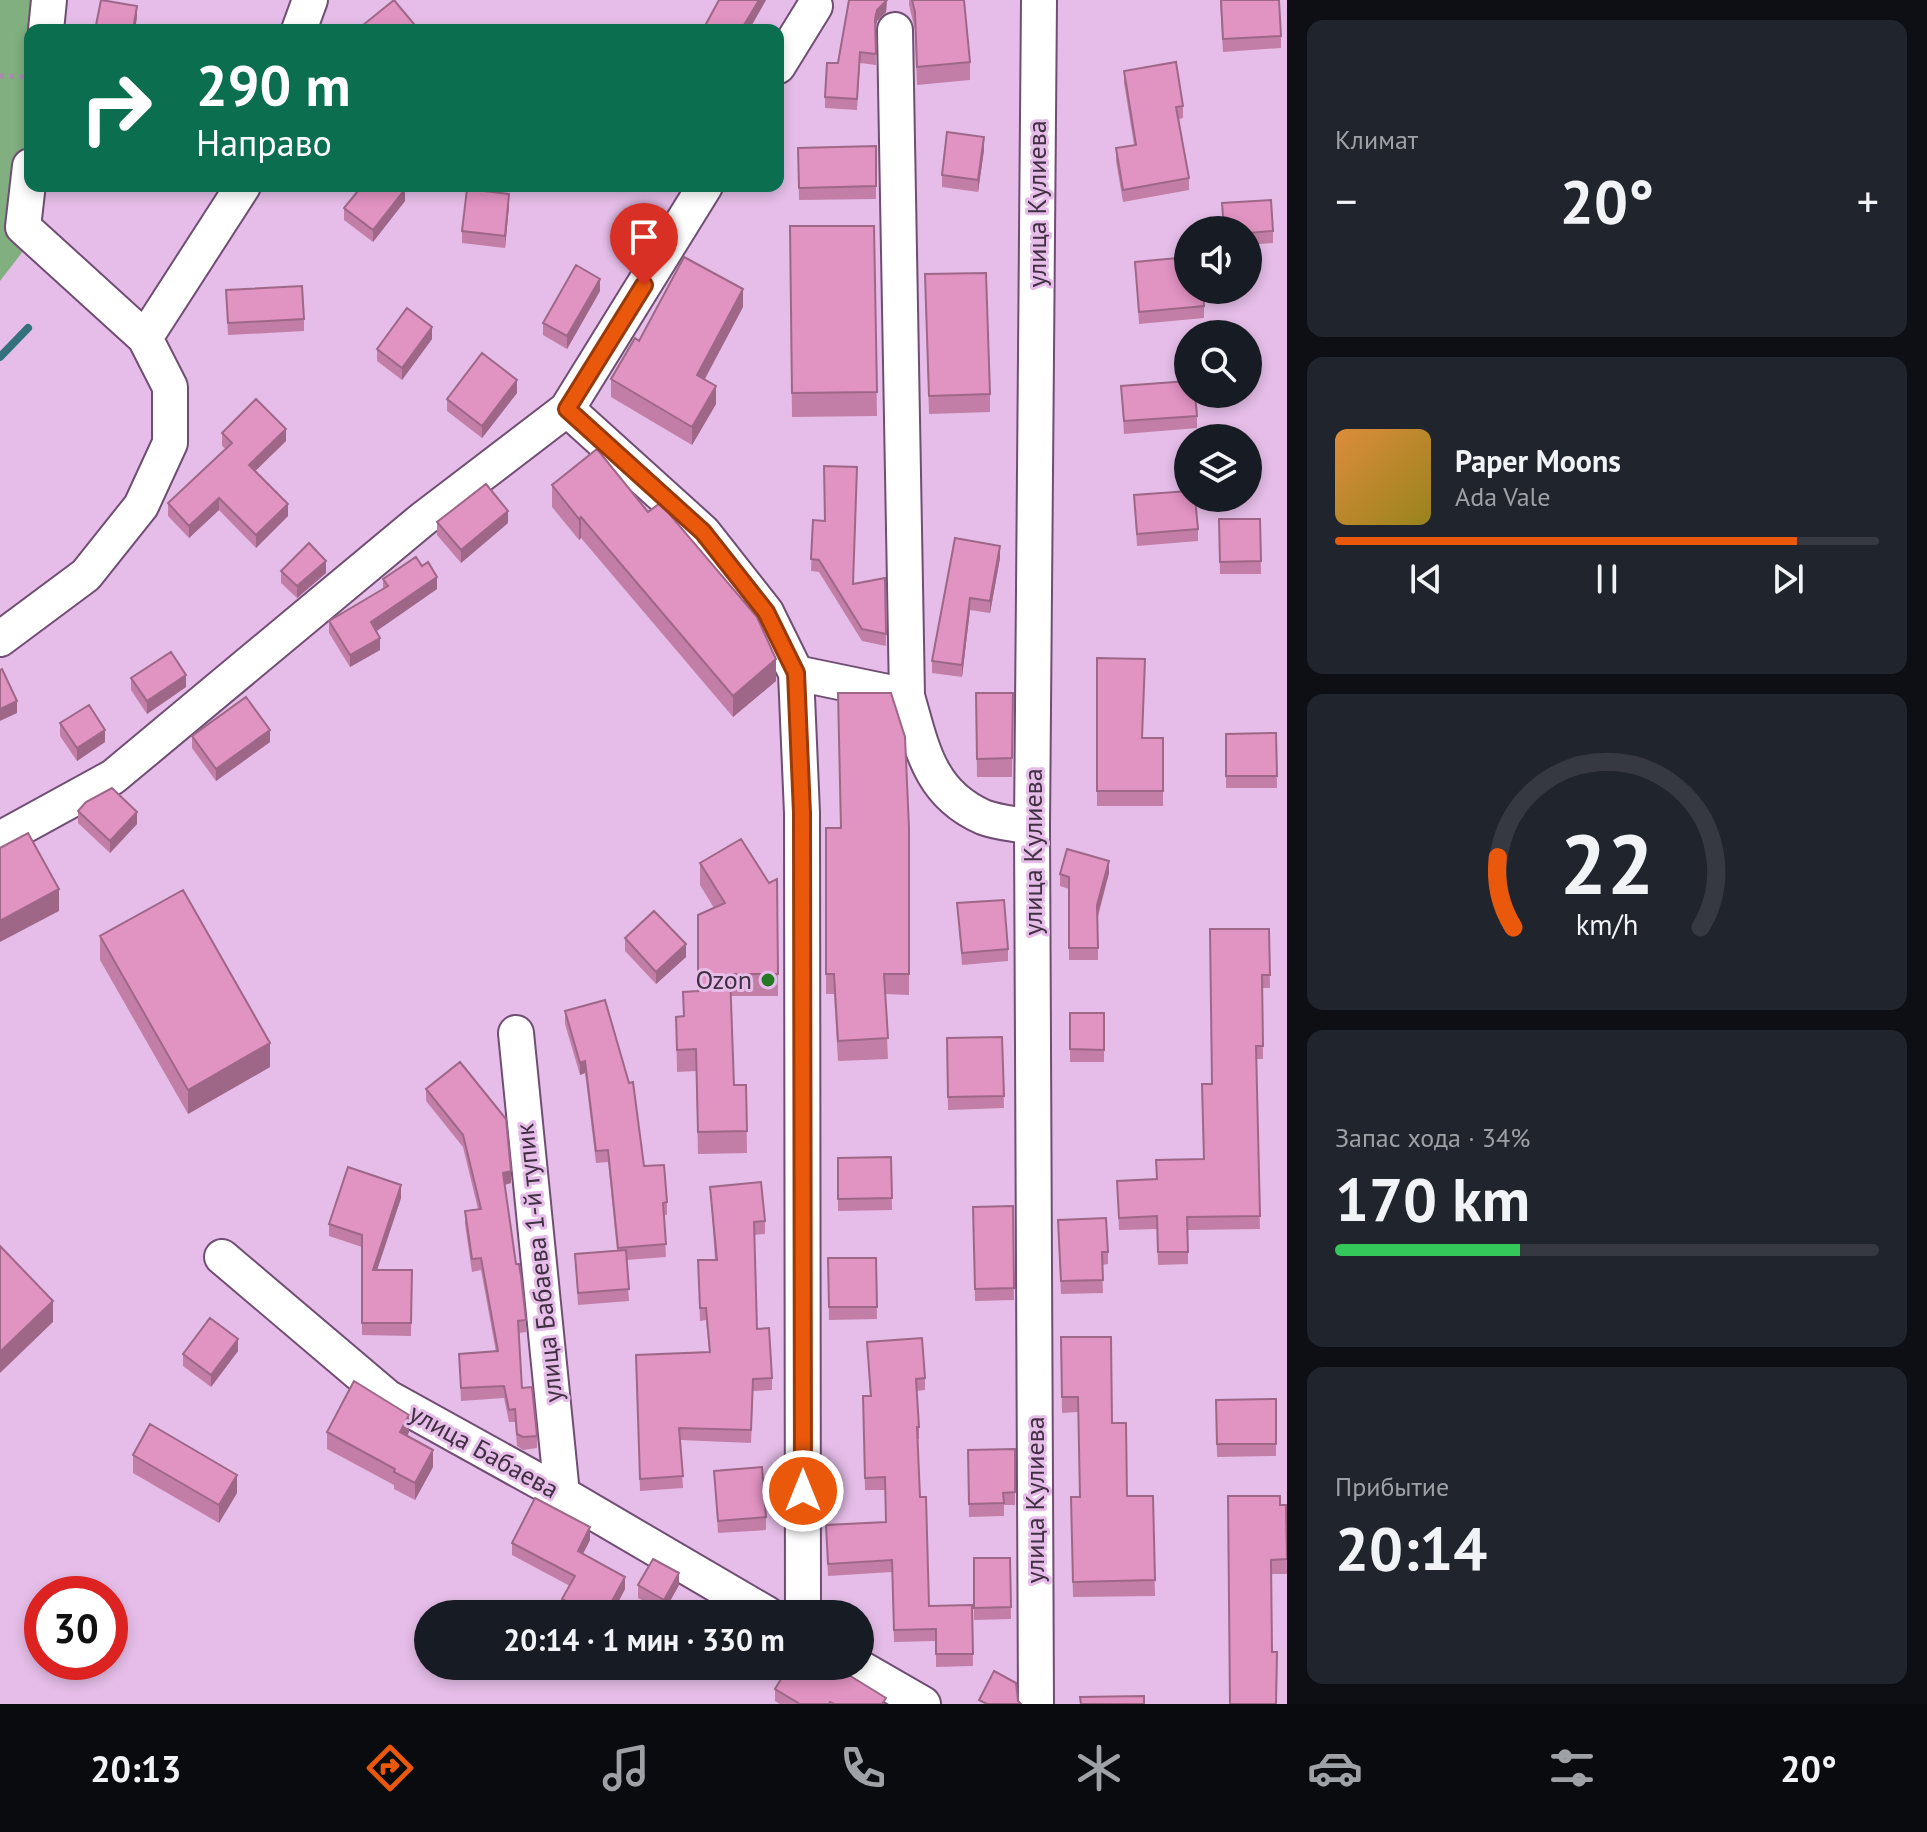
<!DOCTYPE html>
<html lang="ru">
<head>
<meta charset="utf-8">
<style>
  body { margin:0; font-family:"PT Sans",sans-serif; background:#20242c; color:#f1f3f6; height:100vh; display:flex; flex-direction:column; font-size:30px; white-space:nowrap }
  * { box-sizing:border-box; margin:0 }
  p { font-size:26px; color:#9ea1a6 }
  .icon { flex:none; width:44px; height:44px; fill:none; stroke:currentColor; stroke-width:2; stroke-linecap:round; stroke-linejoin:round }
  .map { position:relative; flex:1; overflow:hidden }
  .panel { display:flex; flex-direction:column; gap:20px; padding:20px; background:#0d0f14; width:640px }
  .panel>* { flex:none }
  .banner { position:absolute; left:24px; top:24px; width:760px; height:168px; border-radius:16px; box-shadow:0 4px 12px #0003; background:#0b6e4f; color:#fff; overflow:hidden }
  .fabs { position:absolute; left:1174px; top:216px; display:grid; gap:16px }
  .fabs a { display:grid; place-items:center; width:88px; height:88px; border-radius:50%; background:#171b24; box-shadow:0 4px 12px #0003; font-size:40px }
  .speed { position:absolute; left:24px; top:1576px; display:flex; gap:16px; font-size:40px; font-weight:700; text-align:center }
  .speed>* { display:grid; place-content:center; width:104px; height:104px; border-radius:50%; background:#171b24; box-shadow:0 4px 12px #0003; line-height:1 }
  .speed .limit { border:12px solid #d22; background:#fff; color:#111 }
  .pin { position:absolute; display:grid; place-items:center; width:68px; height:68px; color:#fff; margin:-82px -34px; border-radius:50% 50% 50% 0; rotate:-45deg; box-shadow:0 0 8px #0007 }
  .pin .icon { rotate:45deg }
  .me { position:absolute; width:88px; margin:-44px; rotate:0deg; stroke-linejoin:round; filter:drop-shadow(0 0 6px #0008) }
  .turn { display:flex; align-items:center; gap:28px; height:168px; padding:0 40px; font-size:36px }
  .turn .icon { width:104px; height:104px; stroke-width:2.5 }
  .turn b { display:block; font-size:56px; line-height:68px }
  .big { font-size:60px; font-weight:700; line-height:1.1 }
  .panel .card { flex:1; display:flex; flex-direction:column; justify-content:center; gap:12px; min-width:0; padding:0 28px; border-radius:16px; background:#20242c }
  .panel .dial { align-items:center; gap:0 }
  .dial svg { height:208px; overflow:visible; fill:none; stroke:#363941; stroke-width:7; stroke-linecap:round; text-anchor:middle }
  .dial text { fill:#f1f3f6; stroke:none }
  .song { display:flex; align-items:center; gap:24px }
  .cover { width:96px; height:96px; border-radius:12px; background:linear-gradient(135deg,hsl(30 70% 55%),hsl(50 70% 35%)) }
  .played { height:8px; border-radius:4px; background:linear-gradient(90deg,#ea580c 85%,#363941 85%) }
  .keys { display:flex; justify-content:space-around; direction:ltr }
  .heat { display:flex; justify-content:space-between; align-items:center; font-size:44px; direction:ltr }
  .charge { height:12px; border-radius:6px; background:linear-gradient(90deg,#34c759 34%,#363941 0) }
  .trip { position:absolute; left:414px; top:1600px; width:460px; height:80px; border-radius:40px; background:#171b24; box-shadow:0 4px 12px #0003; font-weight:700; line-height:80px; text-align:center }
  .tab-bar { display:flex; height:128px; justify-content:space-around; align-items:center; background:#090b0e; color:#9ea1a6 }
  .tab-bar .icon { width:56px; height:56px }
  .tab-bar .active { color:#ea580c }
  .tab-bar b { font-size:36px; color:#f1f3f6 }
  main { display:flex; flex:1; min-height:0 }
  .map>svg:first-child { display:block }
</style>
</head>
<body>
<main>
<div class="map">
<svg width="1287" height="1704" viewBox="0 0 1287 1704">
  <rect width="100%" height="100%" fill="#e5bde8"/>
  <path fill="#81af7f" d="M0,0H67L64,30H30V186H46L41,228L0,281Z"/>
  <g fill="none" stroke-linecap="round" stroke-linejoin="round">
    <path stroke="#33727d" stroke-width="8" d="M0,357L28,328"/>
    <defs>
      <path id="minor" d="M46,30L49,0
        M299,30L310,0
        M895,30L907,696C922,748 929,793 983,817C998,823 1017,824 1032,827
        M778,66L815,6
        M145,338L243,186
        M567,409L703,532L766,612L796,673L802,813L803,1614
        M0,639L86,575L141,506L170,443V387L145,338L23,227L30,166
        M796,673L907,696
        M0,839L113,777L423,519L567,409L705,186
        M516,1033L562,1494
        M222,1257L387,1397L562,1494L767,1614
        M857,1666L923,1704
        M1036,1704L1032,827L1039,0"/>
    </defs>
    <use href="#minor" stroke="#704d73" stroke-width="38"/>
    <path stroke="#a989ab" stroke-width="5" stroke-dasharray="4 6" stroke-linecap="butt" d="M0,76L30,77"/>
    <use href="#minor" stroke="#fff" stroke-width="34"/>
  </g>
  <path fill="#c27ea7" d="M766,0L749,30H706V24Z
    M887,0L886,12L877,21L875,29L876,65L860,63L857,110L825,108V97L838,63Z
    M909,0H964L970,62V80L917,85L915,30L909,5Z
    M1220,0L1281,36V48L1223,52Z
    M1124,71L1183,106V118L1179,119L1189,178V190L1123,202L1116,161V148L1134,145L1124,83Z
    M876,146V199L799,200L798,148Z
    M984,150L978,192L942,187V175Z
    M405,201L373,242L344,220V208Z
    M1222,203L1273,231V243L1248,245V230H1223Z
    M509,206L505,248L462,243V231Z
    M790,226H874L877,416L792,417Z
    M1135,262L1204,306V318L1139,324Z
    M226,290L304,319V331L228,335Z
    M600,291L567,349L543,335V323Z
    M925,292L990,394V412L929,414Z
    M743,307L705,379L716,404L692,445L611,397V379L639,341Z
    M432,339L402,380L377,361V349Z
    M1121,386L1197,416V428L1124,434Z
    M517,393L482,438L447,411V399Z
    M222,433L286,441L255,471L288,516L256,548L219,510L189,538L168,516V503L226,449L222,446Z
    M552,485L776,681L733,717L581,538L579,540L552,507Z
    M1134,495L1198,529V541L1137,546Z
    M1219,519H1260L1261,574H1220Z
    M813,520L854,584L885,578L886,646L862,641L819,572L811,571Z
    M437,522L508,523L461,563L437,535Z
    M1000,546V558L990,613L970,610L962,677L932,673V661Z
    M281,571L326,573L297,598L281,583Z
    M383,579L437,589L376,631L380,650L350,667L329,633V621L383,589Z
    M1097,658L1143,738H1163V806H1097Z
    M131,678L186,687L147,714L131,690Z
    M976,693H1013L1012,777H977Z
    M60,723L105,742L77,761L60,736Z
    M1276,733L1277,788H1226V734Z
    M192,736L270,742L216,781L192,748Z
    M78,811L137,824L110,853L78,823Z
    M826,828H909V995L885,994L888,1059L838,1061L834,994H826Z
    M700,863L769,883L777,879L778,996H731L734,1085H746L747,1153L698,1154L696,1071L677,1072L676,1017L683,1016V992L698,991L714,908L700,885Z
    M1109,873L1098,917V960H1069V889L1060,886V874Z
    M957,903L1008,949V961L962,965Z
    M1269,929L1270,988H1262L1263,1059H1256L1260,1229L1188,1230V1264L1158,1265L1157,1229L1119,1230L1117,1181L1156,1179L1203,1159L1212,1084Z
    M100,936L270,1067L188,1114L100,960Z
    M625,938L686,957L656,984L625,951Z
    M565,1011L644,1166L667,1202V1215H664L666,1257L626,1260L629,1301L578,1305L575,1254L617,1250L608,1162L596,1163L585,1073L580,1075L565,1024Z
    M1070,1013H1104V1062H1070Z
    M1002,1037L1004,1108L948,1110L947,1038Z
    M426,1089L511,1183L505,1185L516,1264L526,1320V1332L519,1333L522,1388L537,1436V1448L523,1450L517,1446L515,1422H509L504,1398L461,1401L459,1354L496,1352L481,1270L472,1272L465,1224V1211L478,1209L463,1147L426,1101Z
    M891,1157L892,1210L838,1211V1158Z
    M710,1187L765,1221V1234L754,1235L757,1329L772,1378V1390L753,1391L751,1443L680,1440L683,1488L640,1491L636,1355L709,1352L706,1320L700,1321L698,1260H715Z
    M401,1198L377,1270H412L411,1336L362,1335V1247L329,1236V1224Z
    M1013,1206L1014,1300L975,1301L973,1207Z
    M1058,1233L1108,1252V1264L1102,1265L1103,1293L1061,1294Z
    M828,1258H876L877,1319L829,1320Z
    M1061,1337L1112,1423L1127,1496H1153L1155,1596L1073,1597L1071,1497H1080L1078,1412L1062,1413Z
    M867,1342L925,1378V1390L917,1391L919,1427V1439H917L920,1497L929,1606L972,1605L973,1666L936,1667V1641L894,1642L892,1572L828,1576L826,1525L886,1522L885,1490H865L863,1396H870Z
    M238,1351L211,1387L183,1366V1354Z
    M1276,1399V1456L1217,1457L1216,1400Z
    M327,1432H409L407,1436L433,1467L415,1500L394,1489V1485L327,1449Z
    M1015,1449V1505H1004V1516L969,1517L968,1450Z
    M133,1455L237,1493L219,1523L133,1473Z
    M714,1471L766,1517V1530L718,1533Z
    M1280,1505H1286L1287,1574H1271L1230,1704Z
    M590,1540L583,1554L625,1589L612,1614H568L562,1611V1599L570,1586L512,1555V1543Z
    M974,1558H1010L1011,1619L974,1620Z
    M638,1585H679L664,1612L638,1598Z
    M775,1689L886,1704H780L775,1701Z"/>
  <path fill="#9e6788" d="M759,0H766L749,30H741Z
    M887,0L886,12L877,21L875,30V19L877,10Z
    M137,6V18L135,30H133Z
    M984,137V150L978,192V180Z
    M405,189V201L373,242V230Z
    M509,194V206L505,248V236Z
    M600,279V291L567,349V336Z
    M743,289V307L697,393V375Z
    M432,327V339L402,380V368Z
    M517,380V393L482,438V426Z
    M716,386V404L692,445V427Z
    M286,429V441L249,477V465Z
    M219,498V510L189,538V526Z
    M288,504V516L256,548V535Z
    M508,511V523L461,563V550Z
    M581,517V538L579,540V519Z
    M1000,546V558L990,613V601Z
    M326,561V573L297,598V586Z
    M437,577V589L371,635V622Z
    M970,598V610L962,677V665Z
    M380,638V650L350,667V655Z
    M776,659V681L733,717V696Z
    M186,675V687L147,714V701Z
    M17,701V713L0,721V709Z
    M105,730V742L77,761V748Z
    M270,730V742L216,781V769Z
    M137,812V824L110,853V841Z
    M1109,861V873L1097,917V905Z
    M59,889V911L0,942V921Z
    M686,944V957L656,984V972Z
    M270,1043V1067L188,1114V1090Z
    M585,1061V1073L580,1075V1063Z
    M511,1171V1183L503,1185V1173Z
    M401,1185V1198L373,1282V1270Z
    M53,1301V1322L0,1373V1352Z
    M238,1339V1351L211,1387V1375Z
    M409,1415V1432L400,1449V1432Z
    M433,1450V1467L415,1500V1483Z
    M237,1475V1493L219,1523V1505Z
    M590,1527V1540L578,1563V1551Z
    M679,1573V1585L664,1612V1600Z
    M625,1577V1589L612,1614H605Z"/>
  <path fill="#e193c2" stroke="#9e6788" stroke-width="2" d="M101,0L137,6L133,30H95Z
    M394,0L419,30H357Z
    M719,0H759L741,30H716L706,24Z
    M849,0H887L877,10L875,19L876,54L860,52L857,99L825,97L827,63H838Z
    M912,0H964L970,62L917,67L915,12Z
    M1221,0H1279L1281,36L1223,39Z
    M1176,62L1183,106L1176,107L1189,178L1123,190L1116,148L1136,145L1124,71Z
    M947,132L984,137L978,180L942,175Z
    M876,146V186L799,188L798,148Z
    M362,186H401L405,189L373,230L344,208Z
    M467,189L509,194L505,236L462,231Z
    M1271,200L1273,231L1248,233V230H1224L1222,203Z
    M790,226H874L877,392L792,393Z
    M684,257L743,289L697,375L716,386L692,427L611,379L635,338L639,341Z
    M1188,257V290H1203L1204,306L1139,312L1135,262Z
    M576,265L600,279L567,336L543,323Z
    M986,273L990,394L929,396L925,274Z
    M302,286L304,319L228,323L226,290Z
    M407,308L432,327L402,368L377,349Z
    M482,353L517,380L482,426L447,399Z
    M1188,381V394H1195L1197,416L1124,421L1121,386Z
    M256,399L286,429L249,465L288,504L256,535L219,498L189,526L168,503L232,443L222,433Z
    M597,449L648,512L660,503L757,617L776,659L733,696L581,517L579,519L552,485Z
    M824,466L857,467L853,584L885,578L886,634L862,629L819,560L811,559L813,520L825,521Z
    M486,484L508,511L461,550L437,522Z
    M1188,491V498H1195L1198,529L1137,534L1134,495Z
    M1219,519H1260L1261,561L1220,562Z
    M955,538L1000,546L990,601L970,598L962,665L932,661Z
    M309,543L326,561L297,586L281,571Z
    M416,557L422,566L428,562L437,577L371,622L380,638L350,655L329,621L388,586L383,579Z
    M171,652L186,675L147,701L131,678Z
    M1097,658L1145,659L1142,738H1163V791H1097Z
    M2,669L17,701L0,709V670Z
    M838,693H891L905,737L909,828V974H884L888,1038L838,1041L834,974H826V828H841Z
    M976,693H1013L1012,758L977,759Z
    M246,697L270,730L216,769L192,736Z
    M89,705L105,730L77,748L60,723Z
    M1276,733L1277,776H1226V734Z
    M112,788L137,812L110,841L78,811L86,802Z
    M28,833L59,889L0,921V848Z
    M741,839L769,883L777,879L778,974H730L734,1085H746L747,1131L698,1132L696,1049L677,1050L676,1017L684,1016L683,992L698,991V915L725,903L700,863Z
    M1067,849L1109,861L1097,905L1098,948H1069V877L1060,874Z
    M183,890L270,1043L188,1090L100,936Z
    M1004,900L1008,949L962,953L957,903Z
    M654,911L686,944L656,972L625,938Z
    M1210,929H1269L1270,975H1262L1263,1046H1256L1260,1216L1187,1217L1188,1252H1158L1157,1216L1119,1218L1117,1181L1157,1179L1156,1160L1204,1159L1202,1084H1212Z
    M605,1000L629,1083L633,1082L644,1166L664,1165L667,1202L663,1203L666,1244L618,1248L608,1150L596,1151L585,1061L580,1063L565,1011Z
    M1070,1013H1104V1050L1070,1049Z
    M1002,1037L1004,1096L948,1097L947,1038Z
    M460,1062L506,1119L511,1171L503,1173L516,1264H519L521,1276L526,1320L518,1321L522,1388L532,1387L537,1436L523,1437L517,1434L515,1409L509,1410L504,1386L461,1388L459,1354L498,1351L481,1258L472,1259L465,1211L481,1209L463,1135L426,1089Z
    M891,1157L892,1198L838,1199V1158Z
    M348,1167L401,1185L373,1270H412L411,1323H362V1235L329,1224Z
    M761,1182L765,1221L754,1222L757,1329L769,1328L772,1378L753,1379L751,1430L679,1428L683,1476L640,1479L636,1355L710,1352L706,1308H700L698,1260H717L710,1187Z
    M1013,1206L1014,1288L975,1289L973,1207Z
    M1106,1218L1108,1252H1102L1103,1280L1061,1281L1058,1220Z
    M0,1246L53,1301L0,1352Z
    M626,1250L629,1289L578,1293L575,1254Z
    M828,1258H876L877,1307H829Z
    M210,1318L238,1339L211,1375L183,1354Z
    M1061,1337H1111L1112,1423H1126L1127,1496H1153L1155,1580L1073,1582L1071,1497H1080L1078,1397H1062Z
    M922,1338L925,1378L916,1379L919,1427H917L920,1497H926L929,1606L972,1605L973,1654H936V1629L894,1630L892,1560L828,1564L826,1525L886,1522L885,1477L865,1478L863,1396H871L867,1342Z
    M354,1381L409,1415L400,1432L433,1450L415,1483L394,1472L395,1469L327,1432Z
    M1276,1399V1444H1217L1216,1400Z
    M150,1424L237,1475L219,1505L133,1455Z
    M1015,1449V1492L1003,1493L1004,1503L969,1504L968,1450Z
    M762,1467L766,1517L718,1521L714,1471Z
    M1228,1496H1280V1505H1286L1287,1559L1271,1560L1272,1652H1277L1276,1704H1230Z
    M535,1498L590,1527L578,1551L625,1577L605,1614H590L562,1599L575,1576L512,1543Z
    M974,1558H1010L1011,1607L974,1608Z
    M653,1559L679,1573L664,1600L638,1585Z
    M789,1666H834L886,1698L882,1704H834L830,1702L829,1704H800L775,1689Z
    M994,1671L1016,1683L1018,1701L1021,1704H987L979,1700Z
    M1144,1696V1704H1081L1080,1697Z"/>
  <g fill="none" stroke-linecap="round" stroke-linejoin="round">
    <defs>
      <path id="route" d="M644,285L567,409L703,532L766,612L796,673L802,813L803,1491"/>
    </defs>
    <use href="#route" stroke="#983908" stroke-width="20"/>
    <use href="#route" stroke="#ea580c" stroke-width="14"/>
  </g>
  <circle fill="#237925" stroke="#e5bde8" stroke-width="3" cx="768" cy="980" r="8"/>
  <g text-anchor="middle" stroke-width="6" stroke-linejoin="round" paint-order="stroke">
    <g font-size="26" fill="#3f2f41" stroke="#e5bde8">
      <text transform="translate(1037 204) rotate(-90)" y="9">улица Кулиева</text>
      <text transform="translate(1033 852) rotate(-90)" y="9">улица Кулиева</text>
      <text transform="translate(539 1263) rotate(-96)" y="9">улица Бабаева 1-й тупик</text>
      <text transform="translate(484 1451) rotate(29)" y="9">улица Бабаева</text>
      <text transform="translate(1035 1500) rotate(-90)" y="9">улица Кулиева</text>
    </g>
    <g font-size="26" fill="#3f2f41" stroke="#e5bde8" text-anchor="end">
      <text x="752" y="989">Ozon</text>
    </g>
  </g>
</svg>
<div class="fabs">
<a><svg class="icon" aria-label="sound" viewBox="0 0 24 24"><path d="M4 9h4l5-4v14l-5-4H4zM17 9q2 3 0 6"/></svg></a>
<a><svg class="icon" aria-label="search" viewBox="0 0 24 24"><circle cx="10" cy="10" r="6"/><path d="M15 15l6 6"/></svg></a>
<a><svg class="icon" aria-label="layers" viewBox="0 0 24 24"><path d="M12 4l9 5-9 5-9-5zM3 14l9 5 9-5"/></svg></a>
</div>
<div class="speed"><div class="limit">30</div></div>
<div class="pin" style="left:644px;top:285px;background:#d93025"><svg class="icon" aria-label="arrive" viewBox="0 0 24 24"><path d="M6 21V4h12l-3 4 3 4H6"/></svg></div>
<svg class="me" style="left:803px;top:1491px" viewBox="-20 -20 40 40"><circle r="17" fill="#ea580c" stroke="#fff" stroke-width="3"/><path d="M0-11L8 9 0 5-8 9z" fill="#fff"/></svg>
<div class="trip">20:14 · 1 мин · 330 m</div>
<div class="banner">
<div class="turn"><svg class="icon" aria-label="right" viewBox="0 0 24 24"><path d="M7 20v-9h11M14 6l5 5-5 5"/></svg><div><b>290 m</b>Направо</div></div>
</div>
</div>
<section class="panel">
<div class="card"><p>Климат</p>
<div class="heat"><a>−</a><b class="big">20°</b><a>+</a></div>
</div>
<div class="card">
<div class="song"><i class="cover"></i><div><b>Paper Moons</b><p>Ada Vale</p></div></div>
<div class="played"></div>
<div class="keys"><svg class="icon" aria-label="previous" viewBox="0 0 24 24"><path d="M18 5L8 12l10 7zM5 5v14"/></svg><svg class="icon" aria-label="pause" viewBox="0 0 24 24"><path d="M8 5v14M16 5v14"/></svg><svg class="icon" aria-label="next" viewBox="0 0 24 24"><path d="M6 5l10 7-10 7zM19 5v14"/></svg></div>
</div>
<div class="card dial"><svg viewBox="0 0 100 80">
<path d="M14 69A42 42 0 1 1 86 69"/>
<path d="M14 69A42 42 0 0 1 8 42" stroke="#ea580c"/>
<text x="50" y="56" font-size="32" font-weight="700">22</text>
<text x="50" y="72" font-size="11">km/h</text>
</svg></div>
<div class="card"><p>Запас хода · 34%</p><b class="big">170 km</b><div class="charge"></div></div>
<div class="card"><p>Прибытие</p><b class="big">20:14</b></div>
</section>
</main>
<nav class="tab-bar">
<b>20:13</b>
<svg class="icon active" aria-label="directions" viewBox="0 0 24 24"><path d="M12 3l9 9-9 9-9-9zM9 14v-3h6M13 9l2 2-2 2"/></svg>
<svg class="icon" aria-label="music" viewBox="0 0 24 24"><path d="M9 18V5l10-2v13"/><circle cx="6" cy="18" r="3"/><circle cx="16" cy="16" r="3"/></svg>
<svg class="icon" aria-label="phone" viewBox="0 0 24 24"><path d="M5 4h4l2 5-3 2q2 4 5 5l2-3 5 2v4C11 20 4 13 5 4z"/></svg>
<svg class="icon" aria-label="climate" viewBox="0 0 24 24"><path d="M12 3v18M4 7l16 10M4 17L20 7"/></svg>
<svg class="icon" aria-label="car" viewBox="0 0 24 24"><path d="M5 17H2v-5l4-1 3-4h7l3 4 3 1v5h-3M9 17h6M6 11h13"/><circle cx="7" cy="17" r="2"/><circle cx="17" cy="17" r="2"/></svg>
<svg class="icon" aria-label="filters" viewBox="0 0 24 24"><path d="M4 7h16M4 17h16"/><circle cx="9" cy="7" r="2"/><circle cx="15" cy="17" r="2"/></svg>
<b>20°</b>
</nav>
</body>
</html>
